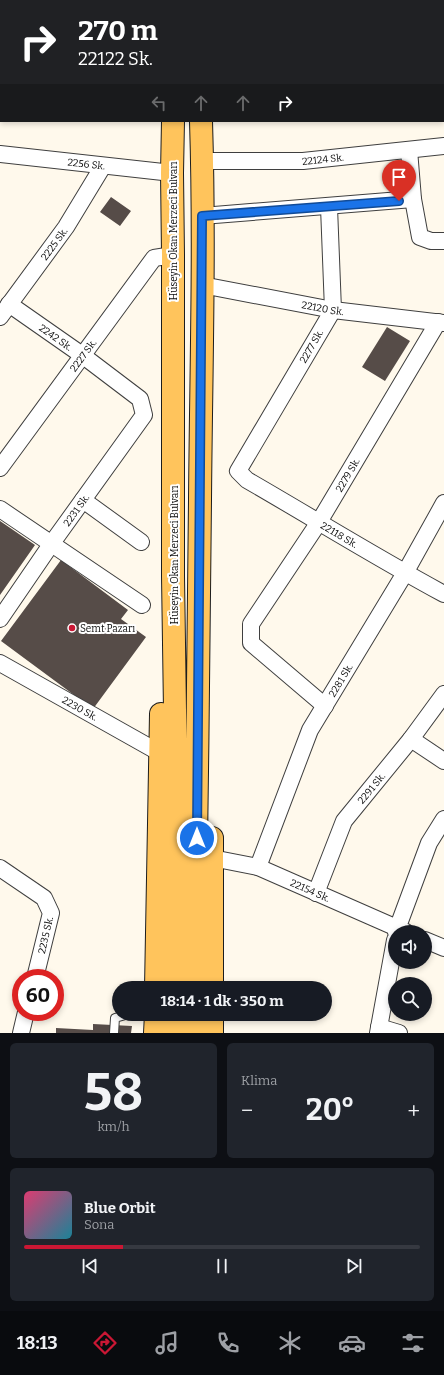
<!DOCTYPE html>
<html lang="tr">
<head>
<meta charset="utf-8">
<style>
  body { margin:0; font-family:Bitter,serif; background:#20242c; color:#f1f3f6; height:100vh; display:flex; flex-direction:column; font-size:15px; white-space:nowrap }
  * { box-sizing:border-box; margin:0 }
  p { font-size:13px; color:#9ea1a6 }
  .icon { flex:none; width:22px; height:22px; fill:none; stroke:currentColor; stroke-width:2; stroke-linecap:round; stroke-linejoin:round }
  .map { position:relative; height:1033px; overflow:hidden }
  .drawer { display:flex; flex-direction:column; gap:10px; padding:10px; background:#0d0f14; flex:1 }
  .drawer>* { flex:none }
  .top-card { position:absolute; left:0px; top:0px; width:444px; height:122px; box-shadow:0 2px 6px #0003; background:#202124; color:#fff; overflow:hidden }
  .fabs { position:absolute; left:388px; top:925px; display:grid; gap:8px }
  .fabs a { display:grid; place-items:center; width:44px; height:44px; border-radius:50%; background:#171b24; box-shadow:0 2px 6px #0003; font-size:20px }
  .speed { position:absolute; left:12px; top:969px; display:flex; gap:8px; font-size:20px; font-weight:700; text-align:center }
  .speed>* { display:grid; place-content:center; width:52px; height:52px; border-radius:50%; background:#171b24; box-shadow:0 2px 6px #0003; line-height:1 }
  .speed .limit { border:6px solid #d22; background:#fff; color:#111 }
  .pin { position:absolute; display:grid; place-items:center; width:34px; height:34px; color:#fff; margin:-41px -17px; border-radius:50% 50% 50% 0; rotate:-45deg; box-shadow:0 0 4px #0007 }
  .pin .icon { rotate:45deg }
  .me { position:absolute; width:44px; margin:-22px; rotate:0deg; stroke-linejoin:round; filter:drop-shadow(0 0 3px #0008) }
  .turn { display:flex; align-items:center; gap:14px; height:84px; padding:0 12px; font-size:18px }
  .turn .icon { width:52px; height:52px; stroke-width:2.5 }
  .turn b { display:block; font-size:28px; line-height:34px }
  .lanes { display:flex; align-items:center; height:38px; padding:0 12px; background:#0003; justify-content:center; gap:20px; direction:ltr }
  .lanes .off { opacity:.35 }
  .big { font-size:30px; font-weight:700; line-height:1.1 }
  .drawer .widget { flex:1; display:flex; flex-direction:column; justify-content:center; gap:6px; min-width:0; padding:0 14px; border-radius:6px; background:#20242c }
  .drawer .dial { align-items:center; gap:0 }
  .dial b { font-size:52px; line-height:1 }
  .song { display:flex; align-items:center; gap:12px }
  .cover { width:48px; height:48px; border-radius:6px; background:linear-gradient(135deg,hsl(340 70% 55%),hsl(190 70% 35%)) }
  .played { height:4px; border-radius:2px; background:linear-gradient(90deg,#ca1734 25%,#363941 25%) }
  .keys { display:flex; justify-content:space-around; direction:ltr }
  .heat { display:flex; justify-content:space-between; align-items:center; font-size:22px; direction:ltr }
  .drawer .tiles { flex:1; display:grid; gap:10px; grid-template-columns:1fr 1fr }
  .widget:last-child { grid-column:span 2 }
  .trip { position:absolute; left:112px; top:981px; width:220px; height:40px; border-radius:20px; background:#171b24; box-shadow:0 2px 6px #0003; font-weight:700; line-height:40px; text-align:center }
  .tabs { display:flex; height:64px; justify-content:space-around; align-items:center; background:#090b0e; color:#9ea1a6 }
  .tabs .icon { width:28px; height:28px }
  .tabs .current { color:#ca1734 }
  .tabs b { font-size:18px; color:#f1f3f6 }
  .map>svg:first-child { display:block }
</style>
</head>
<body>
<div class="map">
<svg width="444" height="1033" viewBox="0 0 444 1033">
  <rect width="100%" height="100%" fill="#fff9ec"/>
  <path fill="#564c48" d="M111,197L131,211L120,226L100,212Z
    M387,327L410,341L385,381L362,367Z
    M0,521L35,545L0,595Z
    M61,560L128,610L121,619L146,637L93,709L1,641Z
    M93,1024L132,1026L131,1033H56V1028L93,1030Z"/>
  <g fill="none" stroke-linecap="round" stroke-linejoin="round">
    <defs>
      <path id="service" d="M114,1033L115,1018L129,1014"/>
      <g id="minor">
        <path d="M439,0V1"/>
        <path d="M443,27L444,35"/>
        <path d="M0,36H1"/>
        <path d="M443,62H444"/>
        <path d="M0,111H1"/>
        <path d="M409,150L413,199L420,237L431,241H444"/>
        <path id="s1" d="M0,154L172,173"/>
        <path id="s2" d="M202,161H303L444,146"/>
        <path id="s3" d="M329,207L333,310L238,471L247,480C313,518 377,558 444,594"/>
        <path d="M202,216L413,199"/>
        <path id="s4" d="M202,285L333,310L444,323"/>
        <path id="s5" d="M0,317L66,227L103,166"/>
        <path id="s6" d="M0,468L154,258L173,255"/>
        <path d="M83,500L141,542"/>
        <path d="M0,509L142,605"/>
        <path id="s7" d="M0,619L52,543L144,415L140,399L82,355L9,304"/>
        <path id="s8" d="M0,663L160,753"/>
        <path id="s9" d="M325,706L251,643V624L319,522L438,322"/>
        <path d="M411,739L444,761"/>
        <path id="s10" d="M212,858L258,867L406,932"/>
        <path id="s11" d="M258,867L310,730L405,573L444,503"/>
        <path d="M0,868L44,898L51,913L35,978"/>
        <path id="s12" d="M316,893L344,821L411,739L444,694"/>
        <path d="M396,932L429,843L444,819"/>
        <path d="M425,940L444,948"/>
        <path d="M379,1027L399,1033"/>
        <path d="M21,1033L26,1012"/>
        <path d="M378,1033L395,940"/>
      </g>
      <path id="primary" d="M159,0V1
        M188,0V1
        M156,988L161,714
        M173,988L176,778L173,576V255L172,173L173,121
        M194,988C197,825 198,663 200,500C201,374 205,247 201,121
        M212,988V838
        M155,1033L156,1014
        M172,1033V1014
        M193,1033L194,1014
        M212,1033V1014"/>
    </defs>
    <use href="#service" stroke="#3f3f3f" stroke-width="10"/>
    <use href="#minor" stroke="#3f3f3f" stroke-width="18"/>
    <use href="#primary" stroke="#1d1d1d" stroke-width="24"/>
    <use href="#service" stroke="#fff" stroke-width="8"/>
    <use href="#minor" stroke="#fff" stroke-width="16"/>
    <use href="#primary" stroke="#ffc45c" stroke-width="22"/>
  </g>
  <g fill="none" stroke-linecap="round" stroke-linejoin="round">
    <defs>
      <path id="route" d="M197,838L202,216L399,201"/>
    </defs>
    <use href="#route" stroke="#114b97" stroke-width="10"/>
    <use href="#route" stroke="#1a73e8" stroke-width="7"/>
  </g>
  <circle fill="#ca1734" stroke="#fff" stroke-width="1.5" cx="72" cy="628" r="4"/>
  <g text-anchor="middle" stroke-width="4" stroke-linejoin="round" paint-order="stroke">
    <g font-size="10" fill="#0c0c0c" stroke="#fff">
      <text dy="4" stroke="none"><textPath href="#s2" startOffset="121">22124 Sk.</textPath></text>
      <text dy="4" stroke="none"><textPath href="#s1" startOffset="87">2256 Sk.</textPath></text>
      <text transform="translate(173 231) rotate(-90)" y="4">Hüseyin Okan Merzeci Bulvarı</text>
      <text dy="4" stroke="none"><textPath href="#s5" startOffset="91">2225 Sk.</textPath></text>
      <text dy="4" stroke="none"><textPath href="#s4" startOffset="123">22120 Sk.</textPath></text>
      <text transform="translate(56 337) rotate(35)" y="4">2242 Sk.</text>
      <text transform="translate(311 346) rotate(-60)" y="4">2277 Sk.</text>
      <text dy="4" stroke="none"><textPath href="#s6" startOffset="140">2227 Sk.</textPath></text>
      <text dy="4" stroke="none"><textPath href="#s9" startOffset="294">2279 Sk.</textPath></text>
      <text dy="4" stroke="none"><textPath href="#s7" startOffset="133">2231 Sk.</textPath></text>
      <text dy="4" stroke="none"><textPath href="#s3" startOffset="410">22118 Sk.</textPath></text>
      <text transform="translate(174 555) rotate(-90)" y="4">Hüseyin Okan Merzeci Bulvarı</text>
      <text dy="4" stroke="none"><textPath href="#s11" startOffset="205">2281 Sk.</textPath></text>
      <text dy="4" stroke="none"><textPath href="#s8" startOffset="92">2230 Sk.</textPath></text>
      <text dy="4" stroke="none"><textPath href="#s12" startOffset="120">2291 Sk.</textPath></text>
      <text dy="4" stroke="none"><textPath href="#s10" startOffset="104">22154 Sk.</textPath></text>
      <text transform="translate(45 935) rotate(-77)" y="4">2235 Sk.</text>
    </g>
    <g font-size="10" fill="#0c0c0c" stroke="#fff" text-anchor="start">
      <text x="80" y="632">Semt Pazarı</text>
    </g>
  </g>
</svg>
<div class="fabs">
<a><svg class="icon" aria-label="sound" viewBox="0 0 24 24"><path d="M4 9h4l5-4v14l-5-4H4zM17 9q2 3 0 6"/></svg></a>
<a><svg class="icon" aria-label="search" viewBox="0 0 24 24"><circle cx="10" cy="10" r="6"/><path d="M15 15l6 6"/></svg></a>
</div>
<div class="speed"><div class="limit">60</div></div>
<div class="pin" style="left:399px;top:201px;background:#d93025"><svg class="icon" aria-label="arrive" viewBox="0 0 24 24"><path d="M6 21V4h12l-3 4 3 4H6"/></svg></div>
<svg class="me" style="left:197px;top:838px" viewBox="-20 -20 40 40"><circle r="17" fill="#1a73e8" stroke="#fff" stroke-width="3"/><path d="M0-11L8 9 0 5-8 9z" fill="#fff"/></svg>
<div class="trip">18:14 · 1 dk · 350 m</div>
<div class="top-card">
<div class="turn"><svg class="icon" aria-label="right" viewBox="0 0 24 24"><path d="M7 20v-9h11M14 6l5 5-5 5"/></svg><div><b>270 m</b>22122 Sk.</div></div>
<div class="lanes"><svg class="icon off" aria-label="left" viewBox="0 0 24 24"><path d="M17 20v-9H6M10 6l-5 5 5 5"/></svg><svg class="icon off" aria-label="ahead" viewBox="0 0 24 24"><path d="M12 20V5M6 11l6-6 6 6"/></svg><svg class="icon off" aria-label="ahead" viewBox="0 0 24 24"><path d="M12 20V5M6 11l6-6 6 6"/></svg><svg class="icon" aria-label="right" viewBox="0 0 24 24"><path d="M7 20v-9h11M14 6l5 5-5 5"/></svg></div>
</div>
</div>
<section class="drawer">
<div class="tiles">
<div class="widget dial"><b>58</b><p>km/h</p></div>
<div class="widget"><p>Klima</p>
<div class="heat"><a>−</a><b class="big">20°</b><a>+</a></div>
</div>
<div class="widget">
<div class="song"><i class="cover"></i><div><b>Blue Orbit</b><p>Sona</p></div></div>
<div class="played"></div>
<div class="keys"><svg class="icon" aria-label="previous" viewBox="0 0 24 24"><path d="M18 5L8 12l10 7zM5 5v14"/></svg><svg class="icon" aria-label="pause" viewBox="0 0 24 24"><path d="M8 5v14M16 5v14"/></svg><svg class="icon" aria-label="next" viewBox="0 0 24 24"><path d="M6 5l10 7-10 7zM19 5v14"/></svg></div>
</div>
</div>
</section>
<nav class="tabs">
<b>18:13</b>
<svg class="icon current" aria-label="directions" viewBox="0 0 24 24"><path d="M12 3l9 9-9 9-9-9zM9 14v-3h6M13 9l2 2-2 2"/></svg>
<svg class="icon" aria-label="music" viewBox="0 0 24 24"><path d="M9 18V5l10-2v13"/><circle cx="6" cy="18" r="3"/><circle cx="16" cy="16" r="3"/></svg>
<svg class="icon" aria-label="phone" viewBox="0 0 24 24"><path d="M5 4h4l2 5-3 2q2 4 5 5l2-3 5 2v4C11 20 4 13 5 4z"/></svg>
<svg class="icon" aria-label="climate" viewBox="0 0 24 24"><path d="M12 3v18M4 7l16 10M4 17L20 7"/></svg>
<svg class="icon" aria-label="car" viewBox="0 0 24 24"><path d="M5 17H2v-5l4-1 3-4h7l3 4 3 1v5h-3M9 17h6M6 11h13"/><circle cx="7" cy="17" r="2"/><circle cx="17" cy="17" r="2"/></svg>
<svg class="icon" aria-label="filters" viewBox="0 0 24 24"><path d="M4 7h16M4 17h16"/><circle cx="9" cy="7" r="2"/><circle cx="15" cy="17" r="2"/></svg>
</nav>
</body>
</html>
